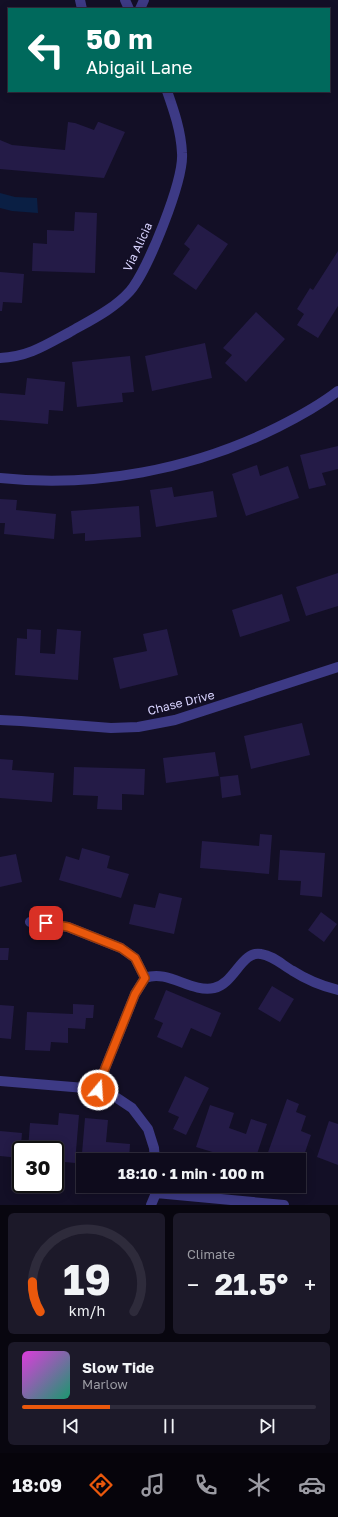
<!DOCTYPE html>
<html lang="en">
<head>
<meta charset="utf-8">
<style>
  body { margin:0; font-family:"Golos Text",sans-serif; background:#1c1929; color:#f1f3f6; height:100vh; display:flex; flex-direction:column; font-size:15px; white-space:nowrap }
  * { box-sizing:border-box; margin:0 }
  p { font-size:13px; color:#9b9ba3 }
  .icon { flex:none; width:22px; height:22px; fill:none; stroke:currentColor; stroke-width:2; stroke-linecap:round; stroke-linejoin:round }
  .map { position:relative; height:1205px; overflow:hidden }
  .sheet { display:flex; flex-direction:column; gap:8px; padding:8px; background:#08060f; flex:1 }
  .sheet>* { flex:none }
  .guide { position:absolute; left:8px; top:8px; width:322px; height:84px; border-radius:0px; box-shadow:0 2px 10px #0003,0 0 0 1px #2e2b3b; background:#00695c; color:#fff; overflow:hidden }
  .speed { position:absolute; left:12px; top:1141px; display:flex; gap:8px; font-size:20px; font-weight:700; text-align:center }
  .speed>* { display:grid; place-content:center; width:52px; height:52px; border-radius:50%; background:#0e0b1c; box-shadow:0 2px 10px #0003,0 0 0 1px #2e2b3b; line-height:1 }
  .speed .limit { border:2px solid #111; border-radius:6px; background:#fff; color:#111 }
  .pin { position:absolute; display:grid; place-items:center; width:34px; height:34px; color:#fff; margin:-17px; border-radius:8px; box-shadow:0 2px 6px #0006 }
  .me { position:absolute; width:44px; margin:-22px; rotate:18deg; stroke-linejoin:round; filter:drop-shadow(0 0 3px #0008) }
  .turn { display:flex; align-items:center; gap:14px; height:84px; padding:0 12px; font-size:18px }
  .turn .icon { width:52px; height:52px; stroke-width:2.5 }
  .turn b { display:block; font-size:28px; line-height:34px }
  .big { font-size:30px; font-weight:700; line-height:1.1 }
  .sheet .card { flex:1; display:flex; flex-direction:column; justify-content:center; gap:6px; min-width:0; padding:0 14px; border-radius:6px; background:#1c1929 }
  .sheet .dial { align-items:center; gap:0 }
  .dial svg { height:104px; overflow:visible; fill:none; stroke:#2e2b3b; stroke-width:7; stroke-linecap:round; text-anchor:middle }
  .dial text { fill:#f1f3f6; stroke:none }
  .song { display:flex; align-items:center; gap:12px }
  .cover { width:48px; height:48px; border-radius:6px; background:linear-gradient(135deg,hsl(300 70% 55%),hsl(160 70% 35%)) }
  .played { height:4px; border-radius:2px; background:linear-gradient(90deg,#ea580c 30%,#2e2b3b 30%) }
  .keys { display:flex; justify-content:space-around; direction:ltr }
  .heat { display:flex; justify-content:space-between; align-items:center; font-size:22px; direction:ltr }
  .sheet .tiles { flex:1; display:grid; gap:8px; grid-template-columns:1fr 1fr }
  .card:last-child { grid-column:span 2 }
  .trip { position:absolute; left:76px; top:1153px; width:230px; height:40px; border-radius:0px; background:#0e0b1c; box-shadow:0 2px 10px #0003,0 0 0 1px #2e2b3b; font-weight:700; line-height:40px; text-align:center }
  .dock { display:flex; height:64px; justify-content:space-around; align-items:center; background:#06040b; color:#9b9ba3 }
  .dock .icon { width:28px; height:28px }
  .dock .active { color:#ea580c }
  .dock b { font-size:18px; color:#f1f3f6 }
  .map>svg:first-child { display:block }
</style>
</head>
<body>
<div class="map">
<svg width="338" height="1205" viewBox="0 0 338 1205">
  <rect width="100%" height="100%" fill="#130f26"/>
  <path fill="#0a1f44" d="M0,193L15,197L37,198L38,213L12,211L0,208Z"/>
  <path fill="#241b47" d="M68,122L75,123L94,130L98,122H99L125,132L104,178L0,169V140L12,145L65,150Z
    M75,212L97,213L95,273L32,271L33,243L47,244V230L74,231Z
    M198,224L228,244L196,290L173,274L190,249L184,244Z
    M338,251V306L318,338L297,325L304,314L297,309L310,288L313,290Z
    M0,272L24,274L22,303L3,302L2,311H0Z
    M256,312L285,339L246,382L225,363L232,355L223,348Z
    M205,343L212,378L152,391L145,356Z
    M130,356L134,392L122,393L123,402L77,407L72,362Z
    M27,378L65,382L63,411L49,410L48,424L0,420V393L25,395Z
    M338,446V469L322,473L326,485L309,489L300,455Z
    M257,465L260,476L288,466L299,498L246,516L232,474Z
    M172,487L174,497L213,491L217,517L156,527L150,490Z
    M0,499L17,500L16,510L56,514L54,539L4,534L5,523H0Z
    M139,506L141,537L85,541V533L73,534L71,511Z
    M338,573V606L306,616L296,587Z
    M282,594L290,621L240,637L232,610Z
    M27,629L41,630L40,653L55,654L57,629L81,631L78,680L15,675L17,638L27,639Z
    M167,629L178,675L120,689L113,658L147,651L143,634Z
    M302,723L310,755L251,769L244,736Z
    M215,752L219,776L166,783L163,758Z
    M0,759L13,760L12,770L54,773L52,802L0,798Z
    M74,767L145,769L144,795L122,794V810L97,809L98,796L73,795Z
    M238,775L241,795L222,798L220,777Z
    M260,834L272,835L269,874L200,868L202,841L259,846Z
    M82,848L110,856L107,868L129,874L121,898L59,880L66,856L79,860Z
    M280,850L325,853L322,897L300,895L301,881L278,880Z
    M16,854L22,882L0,887V857Z
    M159,893L182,898L174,934L129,924L134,904L155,908Z
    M321,912L337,924L324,942L308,930Z
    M0,948H9L8,960H0Z
    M272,986L294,999L280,1022L258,1009Z
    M166,990L221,1013L211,1037L191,1028L182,1048L157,1037L163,1023L154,1019Z
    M73,1004L94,1005L93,1018H86L85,1029L68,1028V1043L51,1042L50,1051L25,1050L27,1012L73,1014Z
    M0,1005L14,1006L11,1039L0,1038Z
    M185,1076L209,1088L186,1135L173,1129L179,1117L168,1112Z
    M287,1099L299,1104L296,1112L306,1116L301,1131L311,1135L299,1170V1160H272L266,1158Z
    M210,1105L234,1113L229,1128L246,1134L251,1119L267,1124L255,1160H231L232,1158L196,1147Z
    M59,1113L79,1115L75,1163L55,1161V1150H28L30,1123L58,1125Z
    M85,1118L108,1120L106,1142L130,1144L129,1160H83V1165H81Z
    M329,1121L338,1124V1165L317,1157Z
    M0,1131L22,1133L20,1158L0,1156Z"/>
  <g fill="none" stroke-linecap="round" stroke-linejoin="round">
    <path stroke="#3d3a85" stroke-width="10" d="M80,0L82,9
      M125,0L129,9
      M140,9L144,0
      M0,358C28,357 46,345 70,332C91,320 114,309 130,291C148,270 184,180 182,153C181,131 174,111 167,91
      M0,478C95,488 192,470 278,427C298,417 320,405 338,391
      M0,720L21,721L111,728L138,727L175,720L338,667
      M30,922L68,927L121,948L135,958L145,978L135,994L102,1076L98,1090
      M145,978C168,969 191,993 214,988C234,984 242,950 261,954C274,956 282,965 293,971C307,980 322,986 338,990
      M0,1081L97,1089L114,1096L132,1108L148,1129L154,1148L155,1160
      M156,1193L284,1205
      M151,1205L156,1193V1186"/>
  </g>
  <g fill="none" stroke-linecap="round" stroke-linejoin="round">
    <defs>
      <path id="route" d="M46,923L68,927L121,948L135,958L145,978L135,994L102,1076L98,1090"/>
    </defs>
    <use href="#route" stroke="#983908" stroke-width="10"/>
    <use href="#route" stroke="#ea580c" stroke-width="7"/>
  </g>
  <g text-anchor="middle" stroke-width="4" stroke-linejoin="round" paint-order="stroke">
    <g font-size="12" fill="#d9d4ff" stroke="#130f26">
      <text transform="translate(138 247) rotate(-65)" y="4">Via Alicia</text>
      <text transform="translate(181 703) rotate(-14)" y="4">Chase Drive</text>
    </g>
  </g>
</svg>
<div class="speed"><div class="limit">30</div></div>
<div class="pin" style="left:46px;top:923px;background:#d93025"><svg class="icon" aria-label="arrive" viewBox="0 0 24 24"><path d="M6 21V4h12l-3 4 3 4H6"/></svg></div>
<svg class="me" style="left:98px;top:1090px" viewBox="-20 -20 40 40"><circle r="17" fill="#ea580c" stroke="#fff" stroke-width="3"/><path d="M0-11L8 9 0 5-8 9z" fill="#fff"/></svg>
<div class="trip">18:10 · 1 min · 100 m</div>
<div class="guide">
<div class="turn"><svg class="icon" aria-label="left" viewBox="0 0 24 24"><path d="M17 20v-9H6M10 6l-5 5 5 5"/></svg><div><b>50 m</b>Abigail Lane</div></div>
</div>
</div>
<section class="sheet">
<div class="tiles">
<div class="card dial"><svg viewBox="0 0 100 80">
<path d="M14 69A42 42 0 1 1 86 69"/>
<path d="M14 69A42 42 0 0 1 8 46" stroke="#ea580c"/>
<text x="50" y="56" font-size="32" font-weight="700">19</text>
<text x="50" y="72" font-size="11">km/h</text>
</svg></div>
<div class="card"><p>Climate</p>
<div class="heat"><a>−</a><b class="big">21.5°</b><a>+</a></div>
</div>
<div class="card">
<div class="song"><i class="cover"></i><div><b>Slow Tide</b><p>Marlow</p></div></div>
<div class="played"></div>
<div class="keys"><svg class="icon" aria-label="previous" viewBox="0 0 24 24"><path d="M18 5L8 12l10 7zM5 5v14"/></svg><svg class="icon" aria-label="pause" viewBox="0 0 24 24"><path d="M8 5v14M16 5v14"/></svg><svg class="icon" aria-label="next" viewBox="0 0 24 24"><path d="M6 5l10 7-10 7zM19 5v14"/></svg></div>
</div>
</div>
</section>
<nav class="dock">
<b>18:09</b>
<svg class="icon active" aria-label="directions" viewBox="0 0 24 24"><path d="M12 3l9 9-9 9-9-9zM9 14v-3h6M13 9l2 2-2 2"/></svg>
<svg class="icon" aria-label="music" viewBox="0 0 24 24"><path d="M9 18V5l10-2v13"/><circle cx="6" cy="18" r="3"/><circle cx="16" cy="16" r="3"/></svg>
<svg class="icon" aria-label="phone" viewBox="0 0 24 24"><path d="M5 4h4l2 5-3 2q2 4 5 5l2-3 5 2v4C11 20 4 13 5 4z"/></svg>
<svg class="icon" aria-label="climate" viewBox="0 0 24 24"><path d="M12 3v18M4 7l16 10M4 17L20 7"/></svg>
<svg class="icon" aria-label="car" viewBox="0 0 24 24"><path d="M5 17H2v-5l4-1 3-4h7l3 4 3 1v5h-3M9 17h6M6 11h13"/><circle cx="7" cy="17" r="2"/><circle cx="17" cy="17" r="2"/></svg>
</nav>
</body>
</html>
